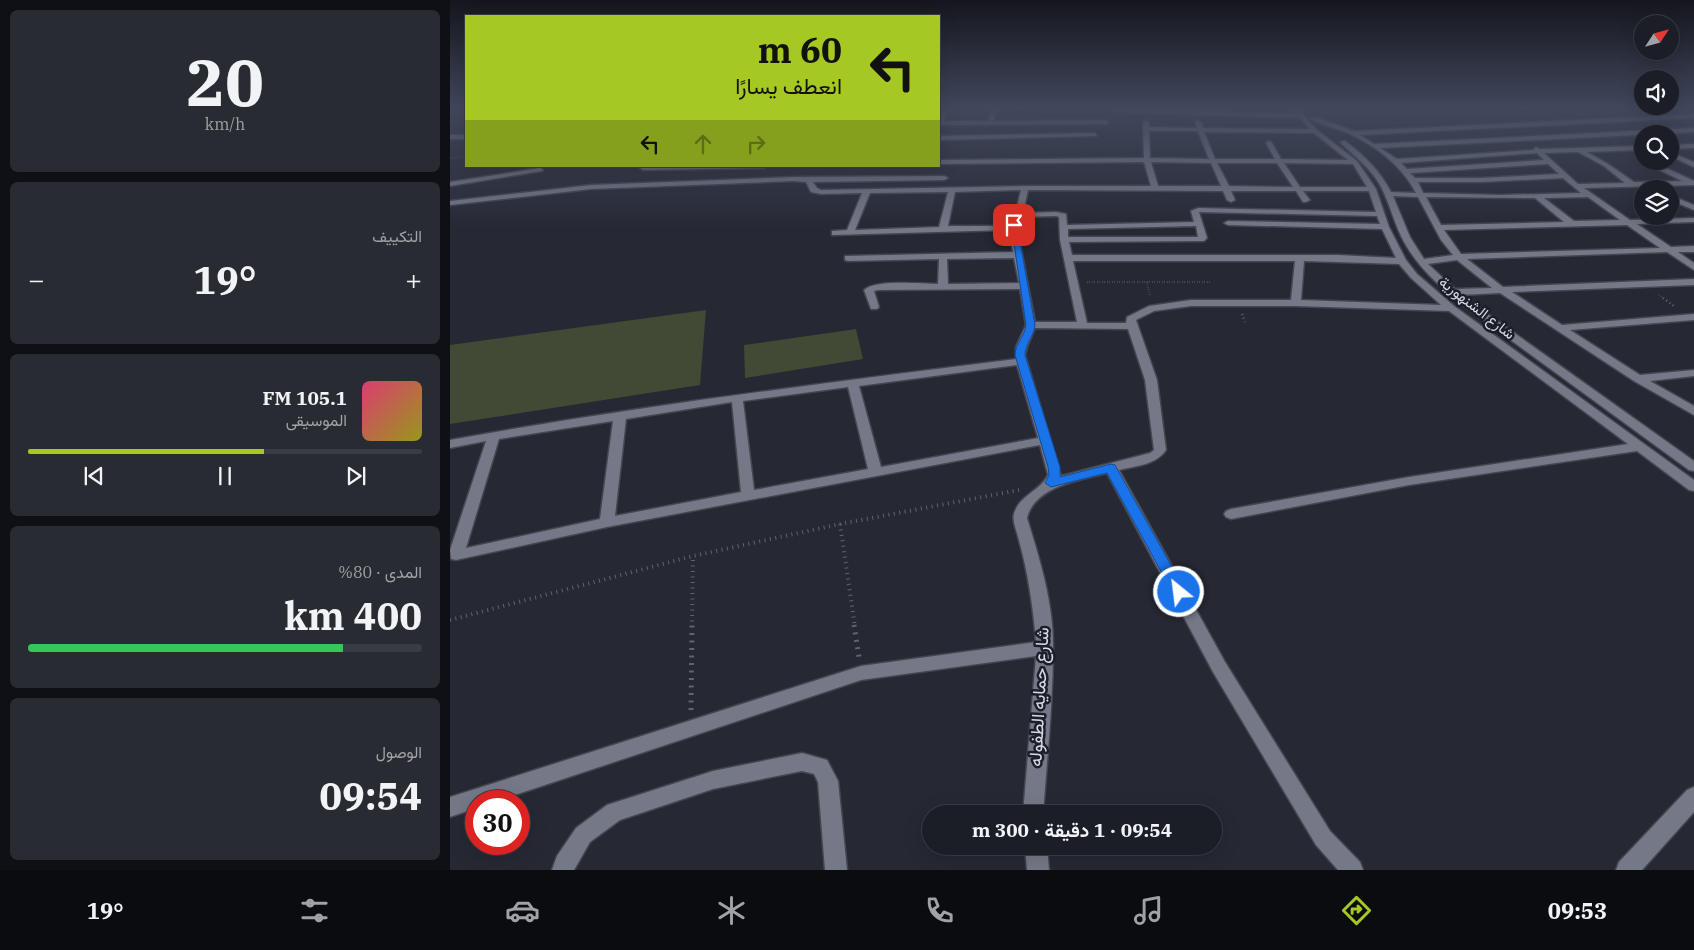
<!DOCTYPE html>
<html lang="ar">
<head>
<meta charset="utf-8">
<style>
  body { margin:0; font-family:"IBM Plex Serif",Vazirmatn,serif; background:#292b33; color:#f1f3f6; direction:rtl; height:100vh; display:flex; flex-direction:column; font-size:19px; white-space:nowrap }
  * { box-sizing:border-box; margin:0 }
  p { font-size:16px; color:#a0a2a7 }
  .icon { flex:none; width:28px; height:28px; fill:none; stroke:currentColor; stroke-width:2; stroke-linecap:round; stroke-linejoin:round }
  .map { position:relative; flex:1; overflow:hidden; direction:ltr }
  .drawer { display:flex; flex-direction:column; gap:10px; padding:10px; background:#0f1015; width:450px }
  .drawer>* { flex:none }
  .guide { position:absolute; left:15px; top:15px; width:475px; height:152px; border-radius:0px; box-shadow:0 5px 20px #0002,0 0 0 1px #3a3c44; direction:rtl; background:#a5c823; color:#111; overflow:hidden }
  .needle { width:32px; rotate:54deg }
  .tools { position:absolute; left:1184px; top:15px; display:grid; gap:10px }
  .tools a { display:grid; place-items:center; width:45px; height:45px; border-radius:50%; background:#1c1e27; box-shadow:0 5px 20px #0002,0 0 0 1px #3a3c44; font-size:25px }
  .speed { position:absolute; left:15px; top:790px; display:flex; gap:10px; font-size:25px; font-weight:700; text-align:center }
  .speed>* { display:grid; place-content:center; width:65px; height:65px; border-radius:50%; background:#1c1e27; box-shadow:0 5px 20px #0002,0 0 0 1px #3a3c44; line-height:1 }
  .speed .limit { border:8px solid #d22; background:#fff; color:#111 }
  .pin { position:absolute; display:grid; place-items:center; width:42px; height:42px; color:#fff; margin:-21px; border-radius:10px; box-shadow:0 2px 8px #0006 }
  .me { position:absolute; width:55px; margin:-28px; rotate:331deg; stroke-linejoin:round; filter:drop-shadow(0 0 4px #0008) }
  .turn { display:flex; align-items:center; gap:18px; height:105px; padding:0 15px; font-size:22px }
  .turn .icon { width:65px; height:65px; stroke-width:2.5 }
  .turn b { display:block; font-size:35px; line-height:42px }
  .lanes { display:flex; align-items:center; height:48px; padding:0 15px; background:#0003; justify-content:center; gap:25px; direction:ltr }
  .lanes .off { opacity:.35 }
  .big { font-size:38px; font-weight:700; line-height:1.1 }
  .drawer .tile { flex:1; display:flex; flex-direction:column; justify-content:center; gap:8px; min-width:0; padding:0 18px; border-radius:8px; background:#292b33 }
  .drawer .dial { align-items:center; gap:0 }
  .dial b { font-size:65px; line-height:1 }
  .song { display:flex; align-items:center; gap:15px }
  .cover { width:60px; height:60px; border-radius:8px; background:linear-gradient(135deg,hsl(340 70% 55%),hsl(60 70% 35%)) }
  .played { height:5px; border-radius:2px; background:linear-gradient(90deg,#a5c823 60%,#3a3c44 60%) }
  .keys { display:flex; justify-content:space-around; direction:ltr }
  .heat { display:flex; justify-content:space-between; align-items:center; font-size:28px; direction:ltr }
  .charge { height:8px; border-radius:4px; background:linear-gradient(90deg,#34c759 80%,#3a3c44 0) }
  .trip { position:absolute; left:472px; top:805px; width:300px; height:50px; border-radius:25px; background:#1c1e27; box-shadow:0 5px 20px #0002,0 0 0 1px #3a3c44; font-weight:700; line-height:50px; text-align:center; direction:rtl }
  .dock { display:flex; height:80px; justify-content:space-around; align-items:center; background:#0b0c10; color:#a0a2a7 }
  .dock .icon { width:35px; height:35px }
  .dock .selected { color:#a5c823 }
  .dock b { font-size:22px; color:#f1f3f6 }
  main { display:flex; flex:1; min-height:0 }
  .map>svg:first-child { display:block }
</style>
</head>
<body>
<main>
<div class="map">
<svg width="1244" height="870" viewBox="0 0 1244 870">
  <rect width="100%" height="100%" fill="#262834"/>
  <path fill="#424934" d="M256,310L250,385L0,424V345Z
    M406,329L413,359L295,378L294,345Z"/>
  <g fill="none" stroke-linecap="round" stroke-linejoin="round">
    <defs>
      <path id="minor" d="M491,108H497L494,121H538L541,108H547L544,121L656,120L659,122L656,124L489,125Z
        M841,108H847L867,130L907,161L926,189L939,227L956,260L967,274L1004,306L1244,480V491L1239,490L1187,451L959,485L781,519L776,517L774,514L776,511L781,509L959,477L1178,444L999,311L846,306H741L704,311L686,320L707,380L716,450C706,465 686,466 669,470L775,662L880,831L910,862L913,870H888L866,845L763,672L657,473C630,480 585,486 577,518C590,560 604,605 603,649C603,704 597,759 593,814H573L586,656L411,680L47,801H26V808L0,817V797L411,666L586,642C583,606 578,572 568,537C566,528 561,519 565,511C571,495 591,490 598,475L590,445L157,527L6,560L1,559L0,550L36,441L0,448V440C187,406 376,383 566,359V347L576,325L570,289L428,290L424,291L429,307L427,309H421L414,290C426,279 471,284 488,284L489,259L398,261L395,260V256L563,252L559,230L382,235V231L397,230L412,193L371,194L361,192L356,182L343,181L141,189L0,205V201L141,185L343,177L494,176L498,178L494,180L363,182L367,188L371,190L575,186H701L694,162L489,164V160L694,158L693,122L696,120L699,122V127L747,128L745,122L748,120L751,122L753,128L860,129L850,118L664,112L661,110L664,108L847,114ZM699,131H748L759,159L700,158ZM754,132L864,133L898,160L831,159L822,143L819,141L816,143L825,159H765ZM701,162L761,163L771,186H708ZM767,163H827L843,187L779,186ZM834,163L903,164L917,187H850ZM571,190L565,215L560,226H498L505,192ZM578,190L773,191L777,200L781,202L785,200L781,191H846L853,202H856L860,200L853,191H919L926,212L748,208L741,211L744,222L617,225L616,214L606,212L573,213ZM498,192L489,227L405,230L420,193ZM749,212L927,216L930,224L778,221L774,223L778,225L932,229L946,258L888,255H622L619,242L754,241L757,238ZM606,216L609,217L610,240L627,322H585L567,228L572,217ZM746,226L748,237H618V229ZM564,258L569,283L498,284L497,259ZM623,261H845L841,300H741L699,306L677,317L676,323H637ZM854,261L949,264L961,278L991,305L851,300ZM585,328L678,329L695,380L704,450L700,453L611,476L575,355L577,347ZM567,365L588,438L431,467L409,386ZM398,387L418,469L304,490L293,401ZM282,402L291,492L165,516L176,419ZM163,421L150,519L16,548L49,439Z
        M1244,114V118L910,135L924,144L1244,128V132L930,148L947,159L1083,150L1086,147L1090,149L1192,146V150L1137,152L1158,164L1184,182L1232,181L1193,162L1192,161V160L1201,161L1244,181V185L1134,188L1180,220L1244,218V222L1187,224L1221,247L1244,246V252H1228L1244,263V270L1217,252L1017,259L1053,287L1244,279V285L1062,292L1112,325L1244,314V320L1120,330L1190,375L1244,370V376L1200,381L1244,406V415L1184,381L1050,293L1011,295L1244,461V471L1239,470L1014,306C989,286 965,265 951,236C942,217 938,197 927,180C917,165 903,155 890,142L895,141C914,155 930,171 941,192L966,193C953,167 926,146 900,134C887,128 872,126 860,118L865,117L904,131ZM1128,152L1154,166L1175,183L1128,184L1094,153ZM1087,153L1094,160L957,169L951,163ZM1098,164L1109,174L1031,178H965L960,173ZM1113,178L1131,193L1050,195L973,193L968,182H1031ZM943,196L968,197L991,240L1003,255L974,259L960,237ZM976,197L1085,198L1114,222L991,225ZM1138,197L1170,220L1124,221L1094,198ZM1177,225L1210,248L1011,254L994,230ZM1007,260L1042,288L1005,289L978,264Z
        M645,133L647,136L489,140V136Z
        M0,135H16V139H0Z
        M1244,144V148L1220,149V145Z
        M1220,152L1244,162V167L1220,156Z
        M192,166H317L314,168L193,170L190,168Z
        M90,168L93,170L92,171L0,186V182Z
        M1220,195L1244,205V210L1220,200Z
        M352,753L377,760L388,781L397,870H375L368,782L364,774L352,771L263,789L170,820L140,842L124,870H102L107,856L126,828L157,805L263,771Z
        M1244,787V812L1192,870H1166L1169,862L1237,790Z
        M575,846H597L599,870H577Z"/>
    </defs>
    <use href="#minor" stroke="#43454f" stroke-width="3"/>
    <path stroke="#61636e" stroke-width="2" stroke-dasharray="0.5 2" stroke-linecap="butt" d="M0,158L16,156
      M637,282H761
      M697,282L700,296
      M1209,295L1214,299"/>
    <path stroke="#61636e" stroke-width="2.5" stroke-dasharray="1 3" stroke-linecap="butt" d="M1213,298L1224,306
      M792,314L795,322"/>
    <path stroke="#61636e" stroke-width="4" stroke-dasharray="1 4.5" stroke-linecap="butt" d="M390,524L405,627
      M0,620L243,556L390,524L569,490
      M242,627L243,556"/>
    <path stroke="#61636e" stroke-width="5" stroke-dasharray="2 5.5" stroke-linecap="butt" d="M404,625L409,657
      M241,710L242,625"/>
    <use href="#minor" fill="#757887" fill-rule="evenodd"/>
  </g>
  <linearGradient id="sky" x2="0" y2="1"><stop stop-color="#15161d"/><stop offset="0.47" stop-color="#41485c"/><stop offset="1" stop-color="#41485c" stop-opacity="0"/></linearGradient>
  <rect width="1244" height="230" fill="url(#sky)"/>
  <path fill="#1a73e8" stroke="#114b97" d="M561,223L567,225L585,325C584,336 575,344 575,355L610,467V477L661,464L665,465L736,592L734,595L729,597L724,595L657,473L601,487L595,483L599,475L598,467L565,355C565,344 575,336 576,325Z"/>
  <g text-anchor="middle" stroke-width="5" stroke-linejoin="round" paint-order="stroke">
    <g font-size="15" fill="#d8dae2" stroke="#1c1f2a">
      <text transform="translate(1027 308) rotate(38)" y="5">شارع الشنهورية</text>
    </g>
    <g font-size="18" fill="#d8dae2" stroke="#1c1f2a">
      <text transform="translate(589 697) rotate(-87)" y="6">شارع حمايه الطفوله</text>
    </g>
  </g>
</svg>
<div class="tools">
<a><svg class="needle" viewBox="-14 -14 28 28"><path d="M0-13l5 13h-10z" fill="#e53935"/><path d="M0 13l5-13h-10z" fill="#a0a2a7"/></svg></a>
<a><svg class="icon" aria-label="sound" viewBox="0 0 24 24"><path d="M4 9h4l5-4v14l-5-4H4zM17 9q2 3 0 6"/></svg></a>
<a><svg class="icon" aria-label="search" viewBox="0 0 24 24"><circle cx="10" cy="10" r="6"/><path d="M15 15l6 6"/></svg></a>
<a><svg class="icon" aria-label="layers" viewBox="0 0 24 24"><path d="M12 4l9 5-9 5-9-5zM3 14l9 5 9-5"/></svg></a>
</div>
<div class="speed"><div class="limit">30</div></div>
<div class="pin" style="left:564px;top:225px;background:#d93025"><svg class="icon" aria-label="arrive" viewBox="0 0 24 24"><path d="M6 21V4h12l-3 4 3 4H6"/></svg></div>
<svg class="me" style="left:729px;top:592px" viewBox="-20 -20 40 40"><circle r="17" fill="#1a73e8" stroke="#fff" stroke-width="3"/><path d="M0-11L8 9 0 5-8 9z" fill="#fff"/></svg>
<div class="trip">09:54 · 1 دقيقة · 300 m</div>
<div class="guide">
<div class="turn"><svg class="icon" aria-label="left" viewBox="0 0 24 24"><path d="M17 20v-9H6M10 6l-5 5 5 5"/></svg><div><b>60 m</b>انعطف يسارًا</div></div>
<div class="lanes"><svg class="icon" aria-label="left" viewBox="0 0 24 24"><path d="M17 20v-9H6M10 6l-5 5 5 5"/></svg><svg class="icon off" aria-label="ahead" viewBox="0 0 24 24"><path d="M12 20V5M6 11l6-6 6 6"/></svg><svg class="icon off" aria-label="right" viewBox="0 0 24 24"><path d="M7 20v-9h11M14 6l5 5-5 5"/></svg></div>
</div>
</div>
<section class="drawer">
<div class="tile dial"><b>20</b><p>km/h</p></div>
<div class="tile"><p>التكييف</p>
<div class="heat"><a>−</a><b class="big">19°</b><a>+</a></div>
</div>
<div class="tile">
<div class="song"><i class="cover"></i><div><b>105.1 FM</b><p>الموسيقى</p></div></div>
<div class="played"></div>
<div class="keys"><svg class="icon" aria-label="previous" viewBox="0 0 24 24"><path d="M18 5L8 12l10 7zM5 5v14"/></svg><svg class="icon" aria-label="pause" viewBox="0 0 24 24"><path d="M8 5v14M16 5v14"/></svg><svg class="icon" aria-label="next" viewBox="0 0 24 24"><path d="M6 5l10 7-10 7zM19 5v14"/></svg></div>
</div>
<div class="tile"><p>المدى · 80%</p><b class="big">400 km</b><div class="charge"></div></div>
<div class="tile"><p>الوصول</p><b class="big">09:54</b></div>
</section>
</main>
<nav class="dock">
<b>09:53</b>
<svg class="icon selected" aria-label="directions" viewBox="0 0 24 24"><path d="M12 3l9 9-9 9-9-9zM9 14v-3h6M13 9l2 2-2 2"/></svg>
<svg class="icon" aria-label="music" viewBox="0 0 24 24"><path d="M9 18V5l10-2v13"/><circle cx="6" cy="18" r="3"/><circle cx="16" cy="16" r="3"/></svg>
<svg class="icon" aria-label="phone" viewBox="0 0 24 24"><path d="M5 4h4l2 5-3 2q2 4 5 5l2-3 5 2v4C11 20 4 13 5 4z"/></svg>
<svg class="icon" aria-label="climate" viewBox="0 0 24 24"><path d="M12 3v18M4 7l16 10M4 17L20 7"/></svg>
<svg class="icon" aria-label="car" viewBox="0 0 24 24"><path d="M5 17H2v-5l4-1 3-4h7l3 4 3 1v5h-3M9 17h6M6 11h13"/><circle cx="7" cy="17" r="2"/><circle cx="17" cy="17" r="2"/></svg>
<svg class="icon" aria-label="filters" viewBox="0 0 24 24"><path d="M4 7h16M4 17h16"/><circle cx="9" cy="7" r="2"/><circle cx="15" cy="17" r="2"/></svg>
<b>19°</b>
</nav>
</body>
</html>
